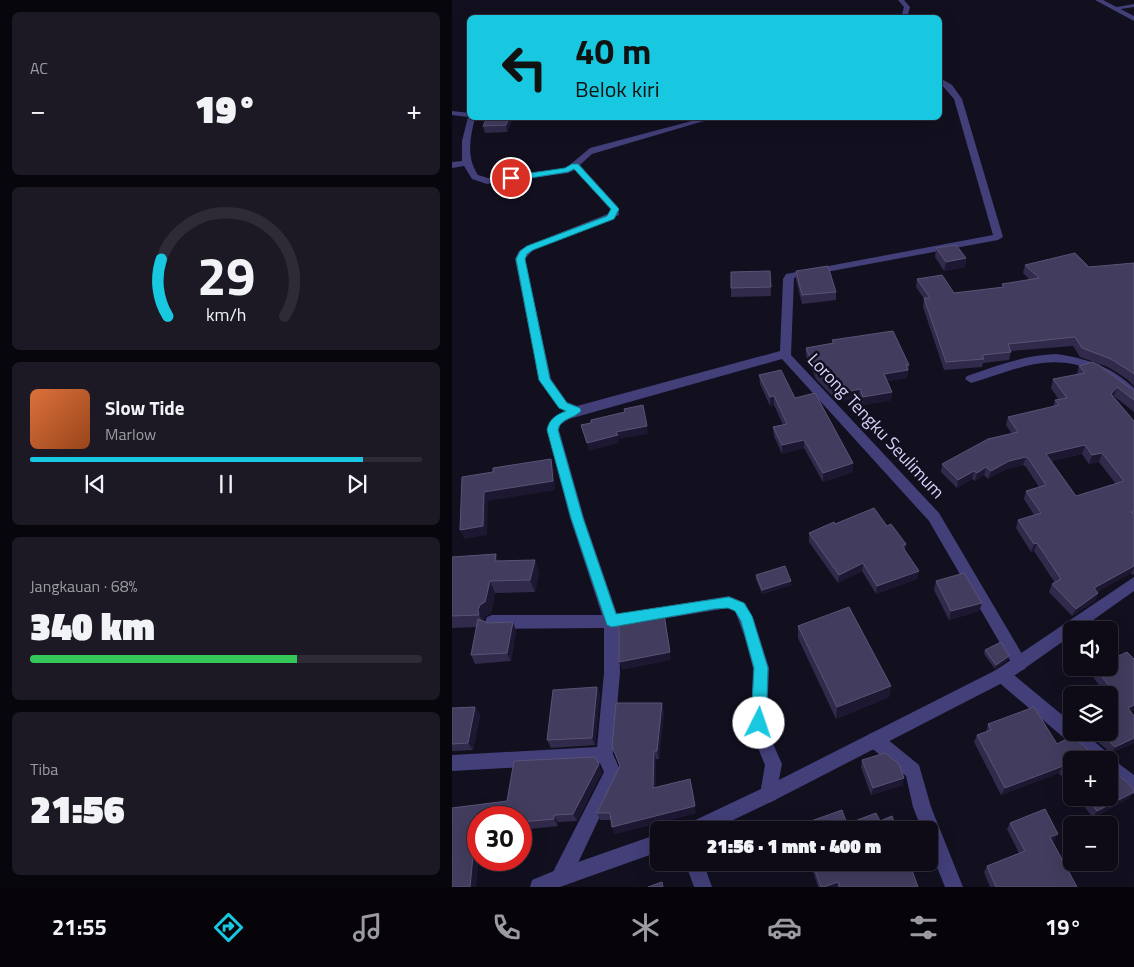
<!DOCTYPE html>
<html lang="id">
<head>
<meta charset="utf-8">
<style>
  body { margin:0; font-family:"Titillium Web",sans-serif; background:#1c1924; color:#f1f3f6; height:100vh; display:flex; flex-direction:column; font-size:19px; white-space:nowrap }
  * { box-sizing:border-box; margin:0 }
  p { font-size:16px; color:#9b9ba1 }
  .icon { flex:none; width:28px; height:28px; fill:none; stroke:currentColor; stroke-width:2; stroke-linecap:round; stroke-linejoin:round }
  .map { position:relative; flex:1; overflow:hidden }
  .panel { display:flex; flex-direction:column; gap:12px; padding:12px; background:#08060d; width:452px }
  .panel>* { flex:none }
  .hud { position:absolute; left:15px; top:15px; width:475px; height:105px; border-radius:8px; box-shadow:0 5px 20px #0002,0 0 0 1px #2e2b36; background:#18c8e0; color:#111; overflow:hidden }
  .buttons { position:absolute; left:611px; top:621px; display:grid; gap:10px }
  .buttons a { display:grid; place-items:center; width:55px; height:55px; border-radius:8px; background:#0e0b17; box-shadow:0 5px 20px #0002,0 0 0 1px #2e2b36; font-size:25px }
  .speed { position:absolute; left:15px; top:806px; display:flex; gap:10px; font-size:25px; font-weight:700; text-align:center }
  .speed>* { display:grid; place-content:center; width:65px; height:65px; border-radius:50%; background:#0e0b17; box-shadow:0 5px 20px #0002,0 0 0 1px #2e2b36; line-height:1 }
  .speed .limit { border:8px solid #d22; background:#fff; color:#111 }
  .pin { position:absolute; display:grid; place-items:center; width:42px; height:42px; color:#fff; margin:-21px; border:2px solid #fff; border-radius:50%; box-shadow:0 1px 5px #0007 }
  .me { position:absolute; width:55px; margin:-28px; rotate:4deg; stroke-linejoin:round; filter:drop-shadow(0 0 4px #0008) }
  .turn { display:flex; align-items:center; gap:18px; height:105px; padding:0 25px; font-size:22px }
  .turn .icon { width:65px; height:65px; stroke-width:2.5 }
  .turn b { display:block; font-size:35px; line-height:42px }
  .big { font-size:38px; font-weight:800; line-height:1.1 }
  .panel .tile { flex:1; display:flex; flex-direction:column; justify-content:center; gap:8px; min-width:0; padding:0 18px; border-radius:8px; background:#1c1924 }
  .panel .dial { align-items:center; gap:0 }
  .dial svg { height:130px; overflow:visible; fill:none; stroke:#2e2b36; stroke-width:7; stroke-linecap:round; text-anchor:middle }
  .dial text { fill:#f1f3f6; stroke:none }
  .song { display:flex; align-items:center; gap:15px }
  .cover { width:60px; height:60px; border-radius:8px; background:linear-gradient(135deg,hsl(20 70% 55%),hsl(20 70% 35%)) }
  .played { height:5px; border-radius:2px; background:linear-gradient(90deg,#18c8e0 85%,#2e2b36 85%) }
  .keys { display:flex; justify-content:space-around; direction:ltr }
  .heat { display:flex; justify-content:space-between; align-items:center; font-size:28px; direction:ltr }
  .charge { height:8px; border-radius:4px; background:linear-gradient(90deg,#34c759 68%,#2e2b36 0) }
  .trip { position:absolute; left:198px; top:821px; width:288px; height:50px; border-radius:8px; background:#0e0b17; box-shadow:0 5px 20px #0002,0 0 0 1px #2e2b36; font-weight:800; line-height:50px; text-align:center }
  .tab-bar { display:flex; height:80px; justify-content:space-around; align-items:center; background:#060409; color:#9b9ba1 }
  .tab-bar .icon { width:35px; height:35px }
  .tab-bar .selected { color:#18c8e0 }
  .tab-bar b { font-size:22px; color:#f1f3f6 }
  main { display:flex; flex:1; min-height:0 }
  .map>svg:first-child { display:block }
</style>
</head>
<body>
<main>
<section class="panel">
<div class="tile"><p>AC</p>
<div class="heat"><a>−</a><b class="big">19°</b><a>+</a></div>
</div>
<div class="tile dial"><svg viewBox="0 0 100 80">
<path d="M14 69A42 42 0 1 1 86 69"/>
<path d="M14 69A42 42 0 0 1 10 34" stroke="#18c8e0"/>
<text x="50" y="56" font-size="32" font-weight="700">29</text>
<text x="50" y="72" font-size="11">km/h</text>
</svg></div>
<div class="tile">
<div class="song"><i class="cover"></i><div><b>Slow Tide</b><p>Marlow</p></div></div>
<div class="played"></div>
<div class="keys"><svg class="icon" aria-label="previous" viewBox="0 0 24 24"><path d="M18 5L8 12l10 7zM5 5v14"/></svg><svg class="icon" aria-label="pause" viewBox="0 0 24 24"><path d="M8 5v14M16 5v14"/></svg><svg class="icon" aria-label="next" viewBox="0 0 24 24"><path d="M6 5l10 7-10 7zM19 5v14"/></svg></div>
</div>
<div class="tile"><p>Jangkauan · 68%</p><b class="big">340 km</b><div class="charge"></div></div>
<div class="tile"><p>Tiba</p><b class="big">21:56</b></div>
</section>
<div class="map">
<svg width="682" height="887" viewBox="0 0 682 887">
  <rect width="100%" height="100%" fill="#120f1f"/>
  <g fill="none" stroke-linecap="round" stroke-linejoin="round">
    <path fill="#423f79" fill-rule="evenodd" d="M682,4V7L669,9L666,12L663,10L665,7Z"/>
    <path fill="#423f79" fill-rule="evenodd" d="M446,0H452L458,7L455,18H449L452,7Z
      M643,0H651L682,16V21Z
      M488,78L500,85L510,99L551,237L546,240L342,278L339,355L487,513L573,659L576,664L573,669L568,671L563,669L477,521L330,359L117,419L108,425L107,430L132,518L165,614L277,596L293,603L302,620L317,668L315,723L322,746L330,764L323,800L317,803L311,800L308,794L313,765L306,748L299,723L301,668L292,635L283,611L276,608L167,626L168,673L161,754L169,772L116,884L109,886L102,884L100,877L102,870L152,772L148,763L0,771V755L145,747L152,673V628L40,629L35,627L33,622L35,617L40,615H150L118,518L95,430L102,417L113,411L107,408L87,380L63,259L67,251L75,246L158,213V209L123,170L116,173L35,184L20,179L12,166L0,168V162L10,161V141L16,117L0,115V111L18,113V118H23C18,138 14,157 26,175L36,178L114,168L138,148L251,118H262L140,154L128,165L166,207L167,215L81,250L73,259L99,379L115,402L125,406L328,351L331,279L334,274L541,235L502,99L488,83Z
      M604,354C634,358 660,367 682,388V400C674,398 657,378 645,372C598,350 564,370 519,383L513,379L515,376C544,366 573,355 604,354Z
      M550,668L556,670L620,723V732H631L657,754L659,758L682,775V794L658,777V760H638L544,680L542,675L544,670Z
      M423,732L429,734L467,765L479,807L511,887H493L476,845V830H470L461,807L454,776L417,746L415,740L417,734Z
      M233,862H251L260,887H242Z"/>
    <path fill="#423f79" fill-rule="evenodd" d="M682,577V591L627,630H620V635L556,680L323,800L260,830H232L235,824L311,788L544,670Z
      M206,834V852L108,887H78L80,880L109,868Z"/>
  </g>
  <path fill="#312a4b" fill-rule="evenodd" d="M35,118H61L55,132L33,133L31,126Z
    M484,248L514,258L513,267L492,271L483,257Z
    M682,263V386L675,379L656,367L628,357L621,346L559,351L557,360L531,363L530,367L492,370L471,307L472,299L464,287L465,279L502,293L550,287V284L578,280L571,273L573,265L637,267Z
    M318,271L319,296L279,297V288Z
    M344,271L384,292V300L350,304L344,280Z
    M380,340L457,365L455,378L435,381L440,392L439,400L411,405L407,397L386,402L364,379L354,356V348L380,343Z
    M627,366L682,391V412L662,396L661,397L682,421V574L680,575L679,573L645,592L646,593L643,601L620,616L597,592L600,584L603,583L582,551L579,552L564,528L566,520L582,515L572,499L574,491L587,487L574,467L571,465L554,469L536,479L532,475L523,481L520,479L505,488L489,472L490,464L560,434L554,425L556,417L601,407L603,400H607L599,388L601,379L625,374ZM630,454L637,464L647,462L664,484L624,496L599,461Z
    M307,375L343,398L401,472L371,482L352,448L330,454L322,436L321,427L331,425L322,405L318,406L308,384Z
    M383,524L435,526L454,544L453,550L467,571L465,579L424,594L410,571L386,583L357,542V533Z
    M44,554L47,561L87,572L83,592L43,593L39,613L33,616L31,621L36,623L61,622L64,631L59,661L23,664L19,655L25,627L0,628V557Z
    M304,575L339,581V585L310,594L304,579Z
    M484,581L530,603L527,611L497,620L482,590Z
    M346,626L439,686L437,697L384,719L346,638Z
    M533,650L557,656L556,660L543,669L532,654Z
    M682,659V710L678,711L682,743L659,753L635,733L658,732L651,691L639,674L643,668H658Z
    M145,687L148,694L143,745L99,748L95,740Z
    M23,707L28,715L21,750L0,751V708Z
    M212,711L207,759H204V788L244,813L163,834L160,827L159,820H148L145,813L168,766Z
    M536,724L605,744L662,772L682,790V792L677,798L641,818L626,798H658L620,760V790L607,773L549,795L522,742L525,735L534,732Z
    M410,760L451,785L419,795L409,767Z
    M150,772L125,821L106,822V826L69,830V818H26V860L0,808L55,801Z
    M558,823L606,834L602,841H600L625,887H538L532,872L535,866L567,853L555,829Z
    M358,862H457L466,887H366Z"/>
  <path fill="#1d1732" d="M57,118H61L55,132L54,125Z
    M514,258L513,267L492,271L494,262Z
    M456,370L455,378L431,382L432,374Z
    M665,387L662,396L655,402L659,394Z
    M408,389L407,397L386,402V394Z
    M440,392L439,400L411,405V397Z
    M322,396V405L318,406V397Z
    M195,426L196,434L166,439L167,443L137,451L135,443L164,432Z
    M352,440V448L330,454V445Z
    M633,445L630,454L592,462L594,454Z
    M650,453L647,462L637,464L640,455Z
    M574,457L571,465L554,469L536,479L539,471L557,461Z
    M99,459L102,468L103,490L36,501L35,535L12,539L8,530L32,492Z
    M401,463V472L371,482V473Z
    M534,467L532,475L523,481L525,473Z
    M522,471L520,479L505,488L506,480Z
    M585,543L582,551L579,552L582,544Z
    M44,554L49,566L43,561Z
    M83,560L87,572L83,592L78,580Z
    M411,563L410,571L386,583L387,575Z
    M682,566V568L679,573L638,596L642,588Z
    M467,571L465,579L424,594L425,586Z
    M38,581L43,593L39,613L33,616L31,621L33,626L27,615L26,610Z
    M339,581V585L310,594V590Z
    M646,593L643,601L620,616L624,609Z
    M530,603L527,611L497,620L499,611Z
    M212,614L219,660L170,670L167,662Z
    M61,622L64,631L59,661L55,653Z
    M557,656L556,660L543,669L544,665Z
    M439,686L437,697L384,719L385,707Z
    M145,687L148,694L143,745L140,738Z
    M210,703L212,711L207,759L205,751Z
    M682,705V710L671,715L676,708Z
    M23,707L28,715L21,750L16,743Z
    M682,738V743L659,753L663,747Z
    M202,751L204,759V795L201,788Z
    M147,764L150,772L125,821L121,814Z
    M611,766L607,773L549,795L553,788Z
    M452,778L451,785L419,795L421,788Z
    M240,786L244,813L163,834L160,827Z
    M682,792L677,798L641,818L645,811Z
    M102,815L106,822V826L102,819Z
    M24,825L26,828V860H27L24,887H18Z
    M606,834L602,841L594,844L598,837Z
    M386,882L385,887H372Z"/>
  <path fill="#423c5e" stroke="#5a5376" fill-rule="evenodd" d="M35,118H57L54,125L31,126Z
    M504,245L514,258L494,262L484,248Z
    M623,253L637,267L682,263V374L678,371L659,359L630,348L623,337L556,344L559,352L530,355L532,359L494,362L472,298H478L465,279L490,275L502,293L552,287L550,284L587,278L573,265Z
    M376,266L384,292L350,295L344,271Z
    M318,271L319,287L279,288V272Z
    M441,331L457,365H454L456,370L432,374L440,392L411,397L408,389L386,394L364,371L354,348L382,343L380,340Z
    M640,362L647,365L682,391V400L665,387L659,394L682,421V512H679L682,514V566L642,588L646,593L624,609L600,584L609,579L585,543L582,544L566,520L589,513L574,491L594,485L576,458L574,457L557,461L539,471L534,467L525,473L522,471L506,480L490,464L536,439L566,432L556,417L607,405L603,400L615,398L601,379L633,373L627,366ZM633,445L640,455L650,453L672,481L624,496L594,454Z
    M329,370L343,398L363,393L401,463L371,473L352,440L330,445L321,427L335,424L322,396L318,397L307,375Z
    M191,405L195,426L164,432L166,435L135,443L129,425L139,423V420L173,412L172,409Z
    M99,459L101,481L32,492L31,526L8,530L10,477L41,472V468Z
    M422,508L435,526L439,524L454,544L450,546L467,571L425,586L411,563L387,575L357,533L382,522L383,524Z
    M44,554L43,561L83,560L78,580L38,581L33,602L28,605L26,610L27,615L0,616V557Z
    M333,566L339,581L310,590L304,575Z
    M512,573L530,603L499,611L484,581Z
    M397,607L439,686L385,707L346,626Z
    M212,614L218,652L167,662V623Z
    M26,619L36,623L61,622L55,653L19,655Z
    M549,642L557,656L544,665L533,650Z
    M675,652L682,659V705L676,708L682,716V738L663,747L647,732H658V695H642L658,687L643,668H658V660Z
    M145,687L140,738L95,740L101,690Z
    M164,703H210L205,751H202L201,788L238,779L243,806L160,827L158,813H145L168,766L160,746Z
    M23,707L16,743L0,744V708Z
    M582,707L605,744L620,736L641,754L655,755L661,762L662,772L674,781L682,790V792L645,811L635,798H658V760H620V778L611,766L553,788L525,735L539,730L536,724Z
    M433,753L447,764L452,778L421,788L410,760Z
    M143,757L147,764L121,814L102,815V819L69,822V818H26V825H24L18,887H0V808L55,801L62,761Z
    M593,809L606,834L598,837L625,887H544L535,866L573,851L558,823Z
    M390,810L395,824L424,813L428,821L440,816L445,830H349L348,825Z
    M360,862H457L466,887H388L386,882L372,887H369Z
    M210,882L211,887H196Z"/>
  <path fill="#18c8e0" stroke="#108292" d="M120,164H126L167,209L162,219L81,250L75,254L73,259L98,379L115,403L128,408L129,411C122,419 108,418 106,430L131,518L164,614L277,597L292,603L300,616L316,668L314,723L312,728L307,730L301,728L299,723L302,668L289,621L283,611L276,608L262,609L160,627L155,625L119,518L95,430C97,419 104,415 114,411L107,408L87,380L64,259L68,251L75,246L155,216L159,209L122,169L116,172L59,181L55,178L59,176L113,168Z"/>
  <g text-anchor="middle" stroke-width="5" stroke-linejoin="round" paint-order="stroke">
    <g font-size="18" fill="#d7d2fa" stroke="#120f1f">
      <text transform="translate(424 426) rotate(47)" y="6">Lorong Tengku Seulimum</text>
    </g>
  </g>
</svg>
<div class="buttons">
<a><svg class="icon" aria-label="sound" viewBox="0 0 24 24"><path d="M4 9h4l5-4v14l-5-4H4zM17 9q2 3 0 6"/></svg></a>
<a><svg class="icon" aria-label="layers" viewBox="0 0 24 24"><path d="M12 4l9 5-9 5-9-5zM3 14l9 5 9-5"/></svg></a>
<a>+</a>
<a>−</a>
</div>
<div class="speed"><div class="limit">30</div></div>
<div class="pin" style="left:59px;top:178px;background:#d93025"><svg class="icon" aria-label="arrive" viewBox="0 0 24 24"><path d="M6 21V4h12l-3 4 3 4H6"/></svg></div>
<svg class="me" style="left:307px;top:723px" viewBox="-20 -20 40 40"><circle r="19" fill="#fff"/><path d="M0-13L10 11 0 6-10 11z" fill="#18c8e0"/></svg>
<div class="trip">21:56 · 1 mnt · 400 m</div>
<div class="hud">
<div class="turn"><svg class="icon" aria-label="left" viewBox="0 0 24 24"><path d="M17 20v-9H6M10 6l-5 5 5 5"/></svg><div><b>40 m</b>Belok kiri</div></div>
</div>
</div>
</main>
<nav class="tab-bar">
<b>21:55</b>
<svg class="icon selected" aria-label="directions" viewBox="0 0 24 24"><path d="M12 3l9 9-9 9-9-9zM9 14v-3h6M13 9l2 2-2 2"/></svg>
<svg class="icon" aria-label="music" viewBox="0 0 24 24"><path d="M9 18V5l10-2v13"/><circle cx="6" cy="18" r="3"/><circle cx="16" cy="16" r="3"/></svg>
<svg class="icon" aria-label="phone" viewBox="0 0 24 24"><path d="M5 4h4l2 5-3 2q2 4 5 5l2-3 5 2v4C11 20 4 13 5 4z"/></svg>
<svg class="icon" aria-label="climate" viewBox="0 0 24 24"><path d="M12 3v18M4 7l16 10M4 17L20 7"/></svg>
<svg class="icon" aria-label="car" viewBox="0 0 24 24"><path d="M5 17H2v-5l4-1 3-4h7l3 4 3 1v5h-3M9 17h6M6 11h13"/><circle cx="7" cy="17" r="2"/><circle cx="17" cy="17" r="2"/></svg>
<svg class="icon" aria-label="filters" viewBox="0 0 24 24"><path d="M4 7h16M4 17h16"/><circle cx="9" cy="7" r="2"/><circle cx="15" cy="17" r="2"/></svg>
<b>19°</b>
</nav>
</body>
</html>
